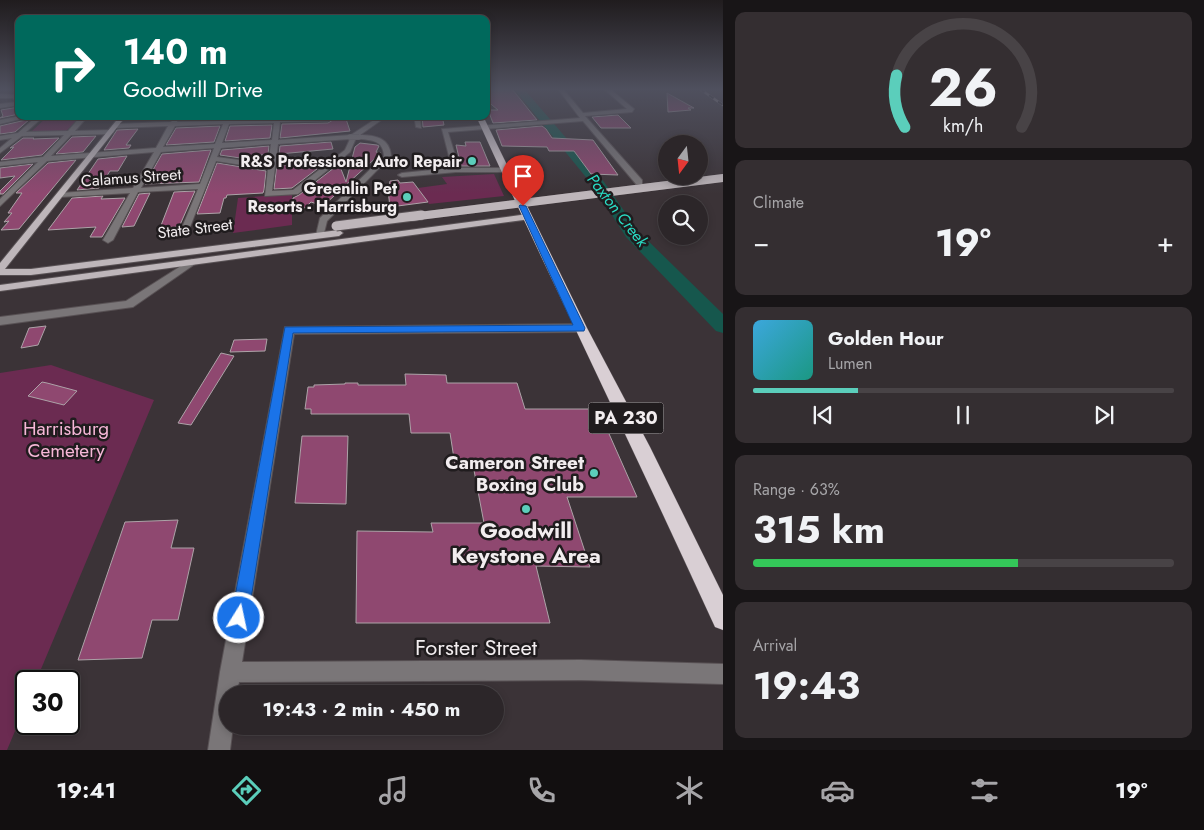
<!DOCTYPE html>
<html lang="en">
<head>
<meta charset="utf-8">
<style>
  body { margin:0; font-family:Jost,sans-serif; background:#342e31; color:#f1f3f6; height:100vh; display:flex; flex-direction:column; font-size:19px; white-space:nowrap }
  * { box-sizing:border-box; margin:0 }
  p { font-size:16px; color:#a6a5a8 }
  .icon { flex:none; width:28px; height:28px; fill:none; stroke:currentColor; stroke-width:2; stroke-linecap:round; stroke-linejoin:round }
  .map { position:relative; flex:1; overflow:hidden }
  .side { display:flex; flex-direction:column; gap:12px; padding:12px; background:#181517; width:481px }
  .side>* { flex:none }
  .top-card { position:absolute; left:15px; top:15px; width:475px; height:105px; border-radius:10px; box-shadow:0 2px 8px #0003,0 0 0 1px #484346; background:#00695c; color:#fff; overflow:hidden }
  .needle { width:32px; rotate:195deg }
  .controls { position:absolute; left:658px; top:135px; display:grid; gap:10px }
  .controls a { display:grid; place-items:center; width:50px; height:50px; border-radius:50%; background:#2c2629; box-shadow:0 2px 8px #0003,0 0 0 1px #484346; font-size:25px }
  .speed { position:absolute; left:15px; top:670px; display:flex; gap:10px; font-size:25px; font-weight:700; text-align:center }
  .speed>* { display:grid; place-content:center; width:65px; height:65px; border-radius:50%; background:#2c2629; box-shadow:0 2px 8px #0003,0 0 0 1px #484346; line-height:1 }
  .speed .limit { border:2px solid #111; border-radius:8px; background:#fff; color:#111 }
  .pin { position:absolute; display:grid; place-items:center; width:42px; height:42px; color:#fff; margin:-51px -21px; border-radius:50% 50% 50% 0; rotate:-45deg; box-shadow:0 0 5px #0007 }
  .pin .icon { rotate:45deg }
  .me { position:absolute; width:55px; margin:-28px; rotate:10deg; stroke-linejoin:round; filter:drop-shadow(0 0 4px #0008) }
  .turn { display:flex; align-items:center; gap:18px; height:105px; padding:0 25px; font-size:22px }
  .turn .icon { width:65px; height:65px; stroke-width:2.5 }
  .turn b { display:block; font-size:35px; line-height:42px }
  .big { font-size:38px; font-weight:700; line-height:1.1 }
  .side .card { flex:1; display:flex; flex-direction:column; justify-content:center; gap:8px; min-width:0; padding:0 18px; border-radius:10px; background:#342e31 }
  .side .dial { align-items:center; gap:0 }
  .dial svg { height:130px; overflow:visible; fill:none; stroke:#484346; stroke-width:7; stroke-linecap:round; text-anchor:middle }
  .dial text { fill:#f1f3f6; stroke:none }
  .song { display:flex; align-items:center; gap:15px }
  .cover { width:60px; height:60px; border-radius:8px; background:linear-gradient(135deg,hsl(200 70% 55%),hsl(170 70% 35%)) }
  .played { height:5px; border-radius:2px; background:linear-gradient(90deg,#5bcebb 25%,#484346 25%) }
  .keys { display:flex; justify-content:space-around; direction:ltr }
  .heat { display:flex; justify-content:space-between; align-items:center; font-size:28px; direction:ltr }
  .charge { height:8px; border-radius:4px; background:linear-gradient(90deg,#34c759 63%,#484346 0) }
  .trip { position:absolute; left:219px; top:685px; width:285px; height:50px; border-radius:25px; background:#2c2629; box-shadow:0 2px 8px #0003,0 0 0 1px #484346; font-weight:700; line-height:50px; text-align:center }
  .tab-bar { display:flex; height:80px; justify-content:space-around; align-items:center; background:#120f10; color:#a6a5a8 }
  .tab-bar .icon { width:35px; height:35px }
  .tab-bar .selected { color:#5bcebb }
  .tab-bar b { font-size:22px; color:#f1f3f6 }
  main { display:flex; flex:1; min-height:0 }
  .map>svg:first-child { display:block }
</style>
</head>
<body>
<main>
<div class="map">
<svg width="723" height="750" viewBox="0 0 723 750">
  <rect width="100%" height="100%" fill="#3b3337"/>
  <path fill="#6b2b51" d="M48,116H81L66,131L31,132Z
    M494,174L504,196L429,204L418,188L447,184L442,177Z
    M292,194V225L233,233L238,198Z
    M51,365L154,400L36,681H26V705L7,750H0V373Z"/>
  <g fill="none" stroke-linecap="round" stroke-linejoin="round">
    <path fill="#16574d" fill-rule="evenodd" d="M514,89H524L604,182L638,231L723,314V333L716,331L626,237L594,187Z"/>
  </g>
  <path fill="#8f4870" stroke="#ada3a8" d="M486,89H512L537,120L493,123L488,110H498L486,100Z
    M667,93L694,108H688L691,110L668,112Z
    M19,107V114L0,118L3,116L1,110Z
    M618,115L631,128H601L592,117Z
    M181,116H224L223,119L180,120Z
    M330,116H345L350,131L280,138L282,124L328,123L333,120Z
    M422,116H442L444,125L423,127Z
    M30,119L15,132L0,134V126Z
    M272,125L270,138L225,141L230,126Z
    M220,126L214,142L166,145L176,128Z
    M542,126L546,129L552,138L593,140L618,175L591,174L574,151H549L547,147L502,146L496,130Z
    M138,129L126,145H131L129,148L104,150L117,130Z
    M96,136L83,152L56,154L72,137Z
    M23,138H34L33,139L59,138L42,155L1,160L14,147L10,148Z
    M331,142L333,149L279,154L280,146Z
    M465,142H480L490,166H461L456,145L466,146Z
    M360,143L377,145L379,146L376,152L381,153L323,206L311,202L305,208L293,205V198L299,195L339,164L346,182L355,147Z
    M269,146L268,154L254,156V160L220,155L222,150Z
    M211,150L199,182L145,184L162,154Z
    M127,156L118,171H110L99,188L77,190L98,159Z
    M76,160L19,229L1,230L9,221L4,222L12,213H8L22,193H16L48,163Z
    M217,163L266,171L264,190L263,193L227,195L226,198H224L220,213L197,214Z
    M33,164L3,194H0V191L15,176L0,178V168Z
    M277,164L317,169L292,188L274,189Z
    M398,180L400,183L413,182L428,202L390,207L388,190L390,181Z
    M195,191L179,227L160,228L174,192Z
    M150,193L134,226L122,227L139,194Z
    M103,196L101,199L125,198L102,237H90L96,227L48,230L72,198Z
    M46,326L38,345L21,348L29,328Z
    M267,339L265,351L230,352L234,340Z
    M221,353L234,356L191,425L178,423Z
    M405,374L446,375L447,383H517L525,409H598L637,497H567L590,567L536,566L550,623H356L357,531L433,532L431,523H484L473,465H455L450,433H411L409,414H311V409H305L308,387H314V385L345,384V383H358V385H406Z
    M42,382L47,383L77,391L64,405L28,396Z
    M302,436H348L346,504L295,503Z
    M178,520L171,548H194L178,620H152L142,658L78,660L125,522Z"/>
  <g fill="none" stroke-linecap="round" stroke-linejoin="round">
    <defs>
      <path id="minor" d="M558,89H563L583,113L627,109L604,89H610L634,109L632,112L585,116L642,180V184H636L583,121L448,132L459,168H505L509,170L505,172H456L402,177L398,175L402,173L452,168L442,129L580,118Z
        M0,94L17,95L19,105L0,108V104L17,102L13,98H0Z
        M20,116H33L0,124V120Z
        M37,116H44L26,132L68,131L81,116H88L75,131L111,130L114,132L111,134L71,135L51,156L156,148L168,126L115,128L112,126L115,124L171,122L176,116L179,118L177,122L224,121L226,116H232L230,120L275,119V116H281V119L328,117L331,119L328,121L280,122L278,140L351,135L380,116H387L360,135C375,135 390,138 391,156L327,221L323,237L320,238L316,235L320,218L384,156C383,138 369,141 356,138L350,152L298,194L265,196L268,169L216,161L188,232L185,233L181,230L198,189L138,192L113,240L108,243L103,240L130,193L60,197L56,195L60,193L133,188L154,152L47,161L0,206V199L38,162L0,166V162L43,157L64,135L22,136L0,153V148L12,138L0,140V136L18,133ZM274,123L272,140L222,143L229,124ZM223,124L215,144L163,147L175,126ZM350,139L345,150L293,190L272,191L278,144ZM271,144L268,164L217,157L221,148ZM214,148L200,184L141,188L161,152Z
        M414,116H420L421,128L416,127Z
        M192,259L197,262L195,264L133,307L0,325V317L126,301Z
        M580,324L586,328L580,332L294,334L242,662L581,660L723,664V684L581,680L239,682L237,694H228V726H233L230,750H208L220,672L285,327Z"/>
      <path id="major" d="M120,116H126L5,269H31L339,230L343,233L339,236L31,275H0V263Z
        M528,214L531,215V219L0,291V285Z"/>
      <path id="highway" d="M476,116H483L587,328L650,447L723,595V630L715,627C637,456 554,287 476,116Z"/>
    </defs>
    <use href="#minor" stroke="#585154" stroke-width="2"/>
    <use href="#major" stroke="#585154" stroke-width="2"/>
    <use href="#highway" stroke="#585154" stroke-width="1"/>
    <use href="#minor" fill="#7a7678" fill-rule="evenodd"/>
    <use href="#major" fill="#beb6ba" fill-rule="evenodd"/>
    <use href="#highway" fill="#d9cfd4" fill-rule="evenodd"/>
    <defs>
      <path id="rail" d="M700,89L723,105"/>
    </defs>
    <use href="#rail" stroke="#aca5a8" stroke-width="2.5"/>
    <use href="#rail" stroke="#201c1e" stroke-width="2" stroke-dasharray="5.5" stroke-linecap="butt"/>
    <defs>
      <path id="minor-bridge" d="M350,137H359"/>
      <path id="major-bridge-far1" d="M411,217L723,178"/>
      <path id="major-bridge" d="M336,226L422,215"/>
    </defs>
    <use href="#minor-bridge" stroke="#585154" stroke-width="6" stroke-linecap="butt"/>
    <use href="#major-bridge-far1" stroke="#585154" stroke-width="8" stroke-linecap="butt"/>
    <use href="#major-bridge" stroke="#585154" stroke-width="11" stroke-linecap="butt"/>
    <use href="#minor-bridge" stroke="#7a7678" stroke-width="5.5"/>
    <use href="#major-bridge-far1" stroke="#beb6ba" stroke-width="8"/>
    <use href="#major-bridge" stroke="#beb6ba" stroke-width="9"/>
  </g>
  <linearGradient id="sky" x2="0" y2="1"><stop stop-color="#201c1e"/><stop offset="0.46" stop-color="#4f505e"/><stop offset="1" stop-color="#4f505e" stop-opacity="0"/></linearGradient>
  <rect width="723" height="194" fill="url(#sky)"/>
  <path fill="#1a73e8" stroke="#114b97" d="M520,205L526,206L585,328L584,331L293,333L248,618L245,624L239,626L233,624L231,618L285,327L573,325L519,206Z"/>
  <g fill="#5bcebb" stroke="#201c1e" stroke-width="2">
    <circle cx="472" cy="161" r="5"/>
    <circle cx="407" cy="197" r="5"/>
    <circle cx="594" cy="473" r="5"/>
    <circle cx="526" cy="509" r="5"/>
  </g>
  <g text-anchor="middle" stroke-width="5" stroke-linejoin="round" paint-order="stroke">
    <g font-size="16" font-weight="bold" fill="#f2edef" stroke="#201c1e" text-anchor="end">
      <text x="462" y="167">R&amp;S Professional Auto Repair</text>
      <text x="397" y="194">Greenlin Pet<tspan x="397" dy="18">Resorts - Harrisburg</tspan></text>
    </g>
    <g font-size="16" fill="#f2edef" stroke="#201c1e">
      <text transform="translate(131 177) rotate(-4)" y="6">Calamus Street</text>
      <text transform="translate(195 228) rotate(-7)" y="6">State Street</text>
    </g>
    <g font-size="16" font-style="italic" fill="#29ddc5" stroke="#201c1e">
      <text transform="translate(618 210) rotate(52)" y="6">Paxton Creek</text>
    </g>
    <rect fill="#201c1e" stroke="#b3aeb0" stroke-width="1" x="588.5" y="402.5" width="75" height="31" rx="4"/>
    <g font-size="18" font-weight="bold" fill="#f2edef">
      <text x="626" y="424">PA 230</text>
    </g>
    <g font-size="19" fill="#f6b7d7" stroke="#201c1e">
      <text x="66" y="435">Harrisburg<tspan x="66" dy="22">Cemetery</tspan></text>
    </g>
    <g font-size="19" font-weight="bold" fill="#f2edef" stroke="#201c1e" text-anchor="end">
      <text x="584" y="469">Cameron Street<tspan x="584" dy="22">Boxing Club</tspan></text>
    </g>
    <g font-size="22" font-weight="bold" fill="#f2edef" stroke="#201c1e">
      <text x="526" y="538">Goodwill<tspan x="526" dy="25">Keystone Area</tspan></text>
    </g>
    <g font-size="22" fill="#f2edef" stroke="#201c1e">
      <text x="476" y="655">Forster Street</text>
    </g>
  </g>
</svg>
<div class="controls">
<a><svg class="needle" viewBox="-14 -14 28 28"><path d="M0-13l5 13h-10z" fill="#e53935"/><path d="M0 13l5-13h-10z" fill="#a6a5a8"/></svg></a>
<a><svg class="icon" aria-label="search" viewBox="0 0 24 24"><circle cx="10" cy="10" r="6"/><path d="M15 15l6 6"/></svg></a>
</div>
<div class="speed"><div class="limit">30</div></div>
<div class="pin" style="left:523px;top:206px;background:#d93025"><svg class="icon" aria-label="arrive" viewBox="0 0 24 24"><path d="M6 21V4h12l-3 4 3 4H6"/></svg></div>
<svg class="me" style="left:239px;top:618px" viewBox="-20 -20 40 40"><circle r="17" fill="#1a73e8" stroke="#fff" stroke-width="3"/><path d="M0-11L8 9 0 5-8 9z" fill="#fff"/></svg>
<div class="trip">19:43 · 2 min · 450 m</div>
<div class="top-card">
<div class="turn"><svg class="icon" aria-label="right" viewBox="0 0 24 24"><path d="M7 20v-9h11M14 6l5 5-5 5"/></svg><div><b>140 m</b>Goodwill Drive</div></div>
</div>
</div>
<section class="side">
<div class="card dial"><svg viewBox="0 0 100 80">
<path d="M14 69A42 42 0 1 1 86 69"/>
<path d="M14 69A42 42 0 0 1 9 37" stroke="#5bcebb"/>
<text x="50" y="56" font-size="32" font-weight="700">26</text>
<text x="50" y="72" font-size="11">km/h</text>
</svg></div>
<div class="card"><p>Climate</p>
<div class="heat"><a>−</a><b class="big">19°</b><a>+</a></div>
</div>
<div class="card">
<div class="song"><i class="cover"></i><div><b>Golden Hour</b><p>Lumen</p></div></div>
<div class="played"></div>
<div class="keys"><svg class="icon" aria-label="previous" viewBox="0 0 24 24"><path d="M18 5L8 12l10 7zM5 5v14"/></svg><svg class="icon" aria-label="pause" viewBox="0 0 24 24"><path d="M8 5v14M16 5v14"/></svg><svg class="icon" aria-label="next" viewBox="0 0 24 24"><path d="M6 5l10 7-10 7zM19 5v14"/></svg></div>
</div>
<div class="card"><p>Range · 63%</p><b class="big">315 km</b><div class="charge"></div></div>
<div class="card"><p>Arrival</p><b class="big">19:43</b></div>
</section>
</main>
<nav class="tab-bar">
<b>19:41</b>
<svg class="icon selected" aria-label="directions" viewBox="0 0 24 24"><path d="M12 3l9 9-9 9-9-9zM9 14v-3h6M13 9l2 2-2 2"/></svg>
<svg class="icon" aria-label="music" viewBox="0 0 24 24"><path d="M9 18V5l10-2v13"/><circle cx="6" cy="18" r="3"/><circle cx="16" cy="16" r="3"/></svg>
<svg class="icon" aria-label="phone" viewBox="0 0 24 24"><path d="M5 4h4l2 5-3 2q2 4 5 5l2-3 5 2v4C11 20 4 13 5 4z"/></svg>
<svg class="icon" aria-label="climate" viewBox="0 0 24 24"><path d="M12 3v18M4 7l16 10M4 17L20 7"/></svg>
<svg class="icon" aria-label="car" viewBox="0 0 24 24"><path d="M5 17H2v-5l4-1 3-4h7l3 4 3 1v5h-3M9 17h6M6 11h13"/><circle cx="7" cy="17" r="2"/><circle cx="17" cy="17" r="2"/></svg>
<svg class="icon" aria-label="filters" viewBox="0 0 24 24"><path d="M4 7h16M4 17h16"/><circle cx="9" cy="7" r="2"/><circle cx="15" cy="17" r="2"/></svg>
<b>19°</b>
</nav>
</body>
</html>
